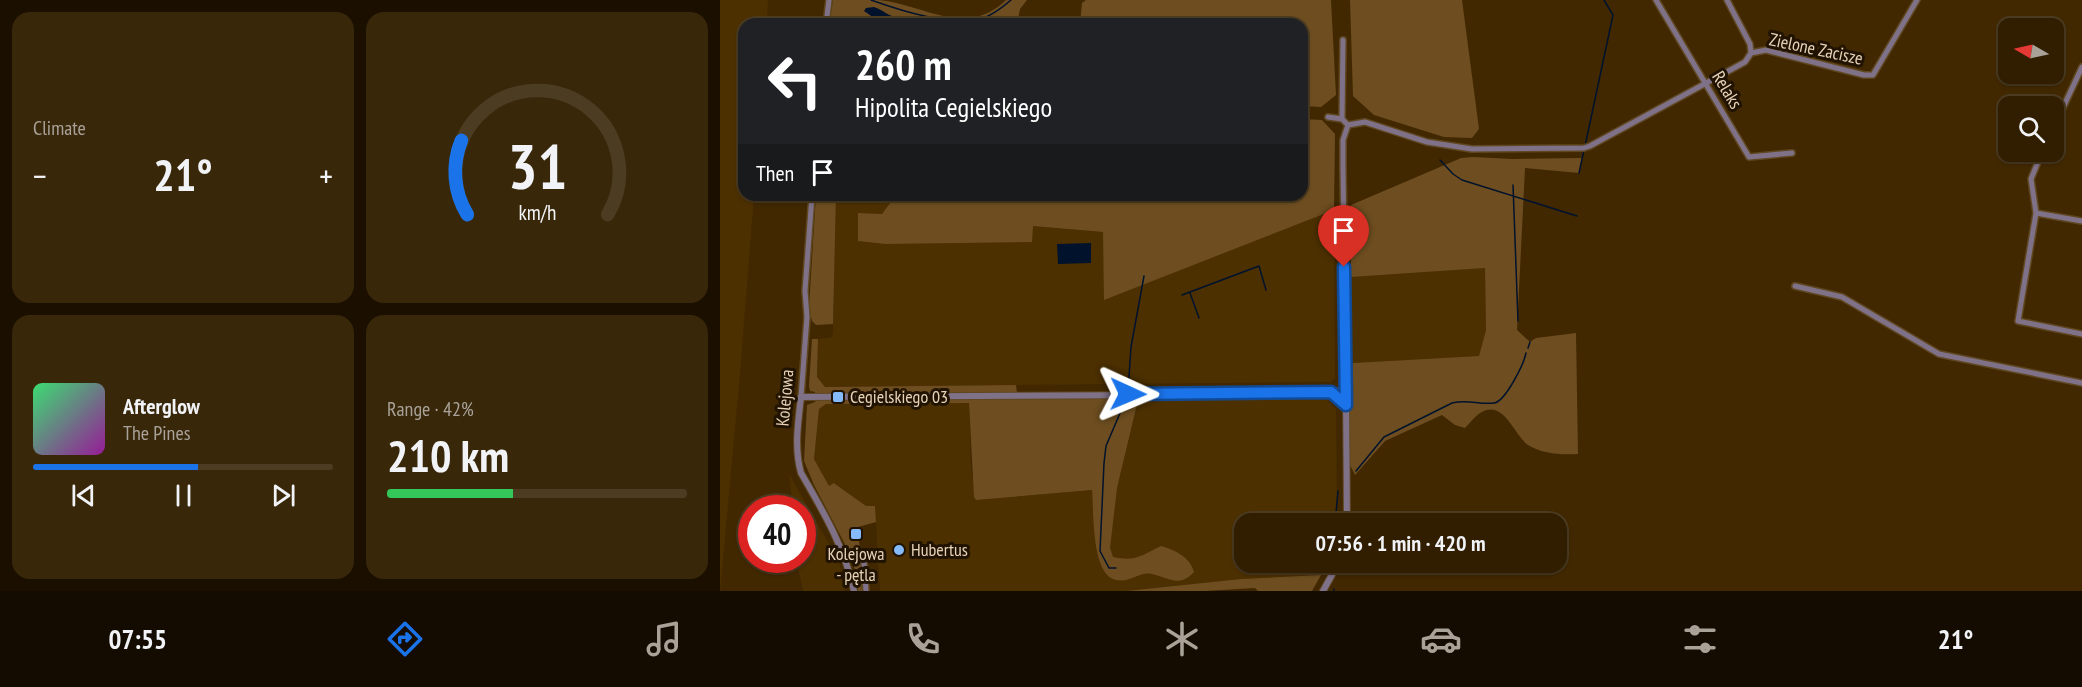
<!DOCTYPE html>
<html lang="en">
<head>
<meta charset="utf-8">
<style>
  body { margin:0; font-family:"PT Sans Narrow",sans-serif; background:#39270a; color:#f1f3f6; height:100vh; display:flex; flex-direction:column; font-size:22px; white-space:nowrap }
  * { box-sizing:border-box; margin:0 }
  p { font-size:20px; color:#a8a299 }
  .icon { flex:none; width:33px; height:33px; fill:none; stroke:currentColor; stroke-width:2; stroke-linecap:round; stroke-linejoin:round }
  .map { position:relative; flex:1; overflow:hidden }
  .panel { display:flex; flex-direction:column; gap:12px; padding:12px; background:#1b1000; width:720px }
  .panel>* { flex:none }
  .guide { position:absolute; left:18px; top:18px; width:570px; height:183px; border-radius:18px; box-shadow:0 2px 4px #0004,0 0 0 2px #4c3c22; background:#202124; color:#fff; overflow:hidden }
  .needle { width:39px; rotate:279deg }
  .buttons { position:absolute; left:1278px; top:18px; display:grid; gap:12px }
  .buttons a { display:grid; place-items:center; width:66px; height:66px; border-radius:12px; background:#311e00; box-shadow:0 2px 4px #0004,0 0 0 2px #4c3c22; font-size:30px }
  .speed { position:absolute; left:18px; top:495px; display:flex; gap:12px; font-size:30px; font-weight:700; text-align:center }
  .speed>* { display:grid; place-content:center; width:78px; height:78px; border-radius:50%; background:#311e00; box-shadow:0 2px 4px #0004,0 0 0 2px #4c3c22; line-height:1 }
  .speed .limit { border:9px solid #d22; background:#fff; color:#111 }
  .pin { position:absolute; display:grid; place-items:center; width:51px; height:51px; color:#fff; margin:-62px -26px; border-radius:50% 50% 50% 0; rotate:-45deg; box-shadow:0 0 6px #0007 }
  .pin .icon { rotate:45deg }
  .me { position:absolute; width:66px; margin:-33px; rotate:91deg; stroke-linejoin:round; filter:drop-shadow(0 0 4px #0008) }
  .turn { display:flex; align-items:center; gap:21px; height:126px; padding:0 18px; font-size:27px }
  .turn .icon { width:78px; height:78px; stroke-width:2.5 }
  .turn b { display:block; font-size:42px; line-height:51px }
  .then { display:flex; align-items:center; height:57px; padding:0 18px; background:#0003; gap:12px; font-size:22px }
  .big { font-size:45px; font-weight:600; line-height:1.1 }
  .panel .card { flex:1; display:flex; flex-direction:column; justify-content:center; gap:9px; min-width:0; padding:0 21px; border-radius:18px; background:#39270a }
  .panel .dial { align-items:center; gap:0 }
  .dial svg { height:156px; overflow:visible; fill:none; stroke:#4c3c22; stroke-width:7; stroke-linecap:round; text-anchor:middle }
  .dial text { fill:#f1f3f6; stroke:none }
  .song { display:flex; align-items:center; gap:18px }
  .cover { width:72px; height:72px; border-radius:9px; background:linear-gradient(135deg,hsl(140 70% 55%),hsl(300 70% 35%)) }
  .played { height:6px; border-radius:3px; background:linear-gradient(90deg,#1a73e8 55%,#4c3c22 55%) }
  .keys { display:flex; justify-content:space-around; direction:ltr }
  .heat { display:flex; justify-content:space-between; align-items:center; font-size:33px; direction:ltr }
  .charge { height:9px; border-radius:4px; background:linear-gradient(90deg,#34c759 42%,#4c3c22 0) }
  .panel .tiles { flex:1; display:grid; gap:12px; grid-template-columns:repeat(2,1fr) }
  .trip { position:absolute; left:514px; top:513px; width:333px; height:60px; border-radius:18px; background:#311e00; box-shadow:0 2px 4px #0004,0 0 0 2px #4c3c22; font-weight:600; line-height:60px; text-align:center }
  .tab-bar { display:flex; height:96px; justify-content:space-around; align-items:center; background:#140c00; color:#a8a299 }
  .tab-bar .icon { width:42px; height:42px }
  .tab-bar .selected { color:#1a73e8 }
  .tab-bar b { font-size:27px; color:#f1f3f6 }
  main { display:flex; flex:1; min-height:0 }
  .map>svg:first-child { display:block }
</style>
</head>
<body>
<main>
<section class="panel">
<div class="tiles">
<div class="card"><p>Climate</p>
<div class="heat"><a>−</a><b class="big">21°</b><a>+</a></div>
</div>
<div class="card dial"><svg viewBox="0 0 100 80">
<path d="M14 69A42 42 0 1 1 86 69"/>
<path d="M14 69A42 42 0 0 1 11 31" stroke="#1a73e8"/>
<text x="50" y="56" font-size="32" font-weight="700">31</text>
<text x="50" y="72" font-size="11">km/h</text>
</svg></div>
<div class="card">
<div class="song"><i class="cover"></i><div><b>Afterglow</b><p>The Pines</p></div></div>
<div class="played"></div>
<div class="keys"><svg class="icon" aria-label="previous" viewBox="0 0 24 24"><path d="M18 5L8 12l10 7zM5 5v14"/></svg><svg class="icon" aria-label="pause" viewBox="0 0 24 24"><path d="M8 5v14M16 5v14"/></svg><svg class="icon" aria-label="next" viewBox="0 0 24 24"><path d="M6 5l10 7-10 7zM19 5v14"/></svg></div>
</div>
<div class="card"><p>Range · 42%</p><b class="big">210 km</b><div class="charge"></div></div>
</div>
</section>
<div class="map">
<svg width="1362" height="591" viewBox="0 0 1362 591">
  <rect width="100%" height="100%" fill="#412800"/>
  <path fill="#4d3000" d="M0,0H48L47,24H24V195H34L20,374L0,591Z
    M116,195H176L162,214L139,213L138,241L165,244L311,242L312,226L383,232L385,299L614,210L615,378L611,382L105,387L97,377L98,339L112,337L113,333Z
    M765,268L766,331L759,356L633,363L631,277Z
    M597,398L607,400L616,409L617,523L525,524V562L607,563L601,575L521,579L406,591H160L155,506H146L115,483L109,486L94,459L99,409L106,404L249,403L251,468L256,500L397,488L418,400Z
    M69,474L119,561L125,591H83L78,567V560H82V508H73Z"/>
  <path fill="#6e4e20" d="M113,0C128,0 144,0 159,0C203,4 246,39 286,0H307L300,9L297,24H142L115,19V24H109Z
    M366,0H611L616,95L601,107L582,106V24H360L362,3Z
    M630,0H742L759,129L752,138L724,137L673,121L654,115L633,96Z
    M582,119L602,120L615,134L614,210L384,300L383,232L313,226L312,242L165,244L138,241V213L162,214L176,195H582Z
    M753,157L792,159L862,158L859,173L805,168L797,330L810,342L816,338L856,333L858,454C840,455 823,454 808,445C794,435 784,400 762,412C756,415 750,423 745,428L735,425L722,415L665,441L635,475L630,465V373L633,372V363L759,356L766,330L765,268L631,277V205L741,158Z
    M96,195H116L113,324L96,325L92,321L89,307Z
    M92,339H98L97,377L105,387L296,385L297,393L95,394V392L90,391L89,386Z
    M407,396V399L418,400L397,488L390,548L393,557C416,562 422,555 441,546C455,550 470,557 474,572C459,588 450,578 432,574C420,571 410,583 396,580C371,575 374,512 372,490L256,500L254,497L249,403L106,404L99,409L94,459L109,486L114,483L146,506H155L156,522L138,527L143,591H138L135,570L130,554L94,485L84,461L87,405L95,402L96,400Z
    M601,575L592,591H538L535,588L485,591H406L521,579Z"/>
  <path fill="#00122c" d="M154,7C163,10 169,16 177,18C188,20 197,20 208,24H168L160,22L144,11L146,8Z
    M371,243V263L338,264L337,244Z"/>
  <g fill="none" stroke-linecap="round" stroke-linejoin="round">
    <path stroke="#00122c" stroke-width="1.5" d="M151,0C182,11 231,27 263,18C273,15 283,7 291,0
      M865,146L893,15L884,0
      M720,160L733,174L742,180L857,216
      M859,173L864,150
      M793,185L798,321
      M470,293L479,318
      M462,295L539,266L546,290
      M808,348L810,342
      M408,391L411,347L424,276
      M636,471L664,437L732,403C748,399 759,405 774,403C785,402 804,364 806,353
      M615,524L618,491
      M396,568H389L380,551L384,463L386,446L406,399
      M614,591V589"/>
    <defs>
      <path id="minor" d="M936,0L1029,157L1072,153
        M1007,0L1030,44L1031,53
        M106,24L109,0
        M623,40L622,119L628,125
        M608,117L622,119
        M1334,127L1362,67
        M1322,152L1311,179L1316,213L1362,221
        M1316,213L1298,321L1362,334
        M1075,286L1122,297L1219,354L1362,383
        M626,391L623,168V140L628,125L645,122L707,142L752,149L864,148L870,146L1025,62L1031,53L1046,50L1144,75H1153L1197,0
        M81,397L87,317L85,291L92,195
        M144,563L146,591"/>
      <path id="tertiary" d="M611,392L626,404
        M134,591C125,548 103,511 81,473C74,448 78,423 81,397L440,395L626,391L627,524
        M603,591L619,562"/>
    </defs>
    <use href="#minor" stroke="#5f4721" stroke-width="8"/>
    <use href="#tertiary" stroke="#5f4721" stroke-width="8"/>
    <use href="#minor" stroke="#7f7187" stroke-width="5"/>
    <use href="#tertiary" stroke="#7f7187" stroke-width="6"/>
  </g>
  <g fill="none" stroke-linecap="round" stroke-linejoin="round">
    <defs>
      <path id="route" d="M408,394L611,392L626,405L624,267"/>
    </defs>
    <use href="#route" stroke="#114b97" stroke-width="15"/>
    <use href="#route" stroke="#1a73e8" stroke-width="10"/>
  </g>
  <g fill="#85bbfb" stroke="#211301" stroke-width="2">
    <rect x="112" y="391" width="12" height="12" rx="3"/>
    <rect x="130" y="528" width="12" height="12" rx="3"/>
    <circle cx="179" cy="550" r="6"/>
  </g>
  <g text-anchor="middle" stroke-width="6" stroke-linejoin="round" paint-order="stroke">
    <g font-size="18" fill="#e7d3ba" stroke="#211301">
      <text transform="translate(1096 49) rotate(12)" y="6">Zielone Zacisze</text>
      <text transform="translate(1007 90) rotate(59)" y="6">Relaks</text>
      <text transform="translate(65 398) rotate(-85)" y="6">Kolejowa</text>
    </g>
    <g font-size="18" fill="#e7d3ba" stroke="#211301" text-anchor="start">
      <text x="130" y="403">Cegielskiego 03</text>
      <text x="191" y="556">Hubertus</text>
      <text x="136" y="560" text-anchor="middle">Kolejowa<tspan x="136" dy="21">- pętla</tspan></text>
    </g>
  </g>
</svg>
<div class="buttons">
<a><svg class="needle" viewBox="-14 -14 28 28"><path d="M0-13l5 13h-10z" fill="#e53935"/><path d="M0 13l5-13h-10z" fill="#a8a299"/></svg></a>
<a><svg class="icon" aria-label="search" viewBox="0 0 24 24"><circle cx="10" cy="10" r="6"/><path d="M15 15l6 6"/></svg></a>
</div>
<div class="speed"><div class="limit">40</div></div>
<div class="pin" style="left:624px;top:267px;background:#d93025"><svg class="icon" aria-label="arrive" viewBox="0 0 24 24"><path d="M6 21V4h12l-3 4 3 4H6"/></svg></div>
<svg class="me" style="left:408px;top:394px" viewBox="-20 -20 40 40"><path d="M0-17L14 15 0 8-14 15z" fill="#1a73e8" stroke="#fff" stroke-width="4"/></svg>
<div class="trip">07:56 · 1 min · 420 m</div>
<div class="guide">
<div class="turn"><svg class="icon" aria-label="left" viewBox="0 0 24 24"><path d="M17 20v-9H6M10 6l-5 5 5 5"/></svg><div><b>260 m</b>Hipolita Cegielskiego</div></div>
<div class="then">Then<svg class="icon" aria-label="arrive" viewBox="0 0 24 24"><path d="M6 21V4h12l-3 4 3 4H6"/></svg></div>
</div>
</div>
</main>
<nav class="tab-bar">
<b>07:55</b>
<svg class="icon selected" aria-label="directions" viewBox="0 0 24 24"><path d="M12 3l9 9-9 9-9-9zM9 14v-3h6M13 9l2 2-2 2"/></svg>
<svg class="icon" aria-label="music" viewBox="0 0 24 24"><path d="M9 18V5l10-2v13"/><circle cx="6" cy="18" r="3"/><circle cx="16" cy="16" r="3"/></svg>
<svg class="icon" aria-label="phone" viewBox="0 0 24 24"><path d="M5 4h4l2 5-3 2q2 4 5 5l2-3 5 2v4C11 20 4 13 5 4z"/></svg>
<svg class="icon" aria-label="climate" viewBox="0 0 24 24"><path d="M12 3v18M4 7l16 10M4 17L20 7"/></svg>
<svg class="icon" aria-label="car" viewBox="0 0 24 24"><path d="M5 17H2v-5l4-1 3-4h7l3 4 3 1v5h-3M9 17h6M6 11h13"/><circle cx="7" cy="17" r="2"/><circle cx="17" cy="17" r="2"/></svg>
<svg class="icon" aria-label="filters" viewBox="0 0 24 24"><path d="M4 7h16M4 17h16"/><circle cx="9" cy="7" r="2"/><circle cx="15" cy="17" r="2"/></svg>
<b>21°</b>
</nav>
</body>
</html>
